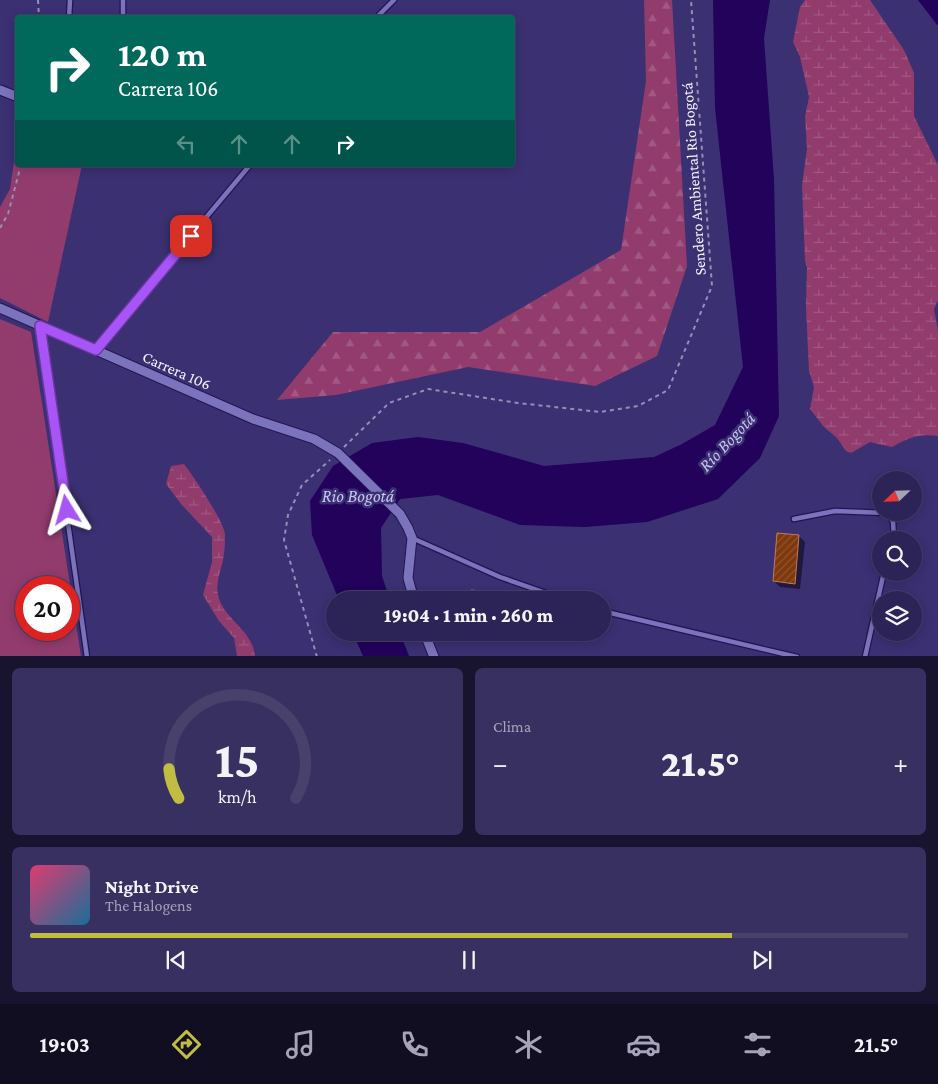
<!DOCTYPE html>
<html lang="es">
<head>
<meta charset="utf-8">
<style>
  body { margin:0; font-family:"Crimson Pro",serif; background:#383060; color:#f1f3f6; height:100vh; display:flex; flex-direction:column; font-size:19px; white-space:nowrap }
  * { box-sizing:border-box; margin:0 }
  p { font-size:16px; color:#a6a4b9 }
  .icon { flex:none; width:28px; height:28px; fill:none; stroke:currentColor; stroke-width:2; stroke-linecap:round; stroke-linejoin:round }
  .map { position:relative; height:656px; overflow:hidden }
  .sheet { display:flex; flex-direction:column; gap:12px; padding:12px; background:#18142f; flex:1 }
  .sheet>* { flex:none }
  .banner { position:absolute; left:15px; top:15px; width:500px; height:152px; border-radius:5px; box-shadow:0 2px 12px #0003,0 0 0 1px #48416c; background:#00695c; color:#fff; overflow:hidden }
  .needle { width:32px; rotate:247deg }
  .fabs { position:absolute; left:872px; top:471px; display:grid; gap:10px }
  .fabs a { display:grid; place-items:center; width:50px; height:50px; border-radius:50%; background:#2c2456; box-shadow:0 2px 12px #0003,0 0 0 1px #48416c; font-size:25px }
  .speed { position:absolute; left:15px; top:576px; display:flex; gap:10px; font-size:25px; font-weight:700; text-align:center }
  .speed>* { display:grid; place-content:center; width:65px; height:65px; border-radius:50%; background:#2c2456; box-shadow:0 2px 12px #0003,0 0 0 1px #48416c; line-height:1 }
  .speed .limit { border:8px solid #d22; background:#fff; color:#111 }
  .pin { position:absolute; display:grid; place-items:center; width:42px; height:42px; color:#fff; margin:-21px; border-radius:10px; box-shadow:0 2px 8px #0006 }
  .me { position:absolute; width:55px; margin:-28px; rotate:352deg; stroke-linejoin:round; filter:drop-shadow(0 0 4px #0008) }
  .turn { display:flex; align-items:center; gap:18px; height:105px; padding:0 20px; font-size:22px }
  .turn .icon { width:65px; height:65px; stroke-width:2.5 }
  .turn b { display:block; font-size:35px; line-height:42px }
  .lanes { display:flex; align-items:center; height:48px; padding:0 20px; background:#0003; justify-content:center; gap:25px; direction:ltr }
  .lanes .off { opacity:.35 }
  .big { font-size:38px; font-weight:800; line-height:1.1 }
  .sheet .widget { flex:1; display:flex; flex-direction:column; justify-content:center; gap:8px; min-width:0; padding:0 18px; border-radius:8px; background:#383060 }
  .sheet .dial { align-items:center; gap:0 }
  .dial svg { height:130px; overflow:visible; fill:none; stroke:#48416c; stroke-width:7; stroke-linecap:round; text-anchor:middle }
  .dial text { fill:#f1f3f6; stroke:none }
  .song { display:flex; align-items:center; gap:15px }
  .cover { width:60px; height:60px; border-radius:8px; background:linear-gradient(135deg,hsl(340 70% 55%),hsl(200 70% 35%)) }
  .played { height:5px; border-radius:2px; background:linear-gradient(90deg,#c1bd40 80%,#48416c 80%) }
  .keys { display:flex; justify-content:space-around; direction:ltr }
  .heat { display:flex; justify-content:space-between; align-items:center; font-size:28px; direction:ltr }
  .sheet .tiles { flex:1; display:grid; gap:12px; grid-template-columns:1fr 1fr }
  .widget:last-child { grid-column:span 2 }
  .trip { position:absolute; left:326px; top:591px; width:285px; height:50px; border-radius:25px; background:#2c2456; box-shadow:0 2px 12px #0003,0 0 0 1px #48416c; font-weight:800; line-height:50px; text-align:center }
  .menu { display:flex; height:80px; justify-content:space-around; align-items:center; background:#120e22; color:#a6a4b9 }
  .menu .icon { width:35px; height:35px }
  .menu .selected { color:#c1bd40 }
  .menu b { font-size:22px; color:#f1f3f6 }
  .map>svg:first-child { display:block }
</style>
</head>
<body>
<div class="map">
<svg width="938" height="657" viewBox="0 0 938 657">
  <defs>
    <pattern id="forest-firs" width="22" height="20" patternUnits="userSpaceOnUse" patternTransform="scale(1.25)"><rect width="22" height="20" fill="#913c6d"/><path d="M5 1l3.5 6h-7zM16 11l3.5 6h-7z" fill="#a15983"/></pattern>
    <pattern id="wetland-marsh" width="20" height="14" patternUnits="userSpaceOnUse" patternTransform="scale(1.25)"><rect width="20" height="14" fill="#913c6d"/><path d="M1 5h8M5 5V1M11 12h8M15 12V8" fill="none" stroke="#a15983"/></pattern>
    <pattern id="building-hatch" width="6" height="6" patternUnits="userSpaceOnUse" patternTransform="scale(1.25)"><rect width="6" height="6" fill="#7d380c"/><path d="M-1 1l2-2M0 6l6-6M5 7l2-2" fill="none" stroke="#905530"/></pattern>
  </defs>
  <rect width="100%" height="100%" fill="#3b3072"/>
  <path fill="url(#forest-firs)" d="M644,0H672L687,266L657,356L595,386L468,367L336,395L277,400L333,332H480L621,250L646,81Z"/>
  <path fill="url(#wetland-marsh)" d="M805,0H870L904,50L914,73V116L938,165V300L934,309L938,331V436C920,433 907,438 892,447L870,442L851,453L846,451L837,438L824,427L810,409L814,387L809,371L806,307L807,267L805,261L802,185L807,149L805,117L809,97L800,57L793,42L800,7Z
    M184,464C194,477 223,520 225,534C225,540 225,547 224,553C223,567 215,580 218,595C223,619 253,630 255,656H237L234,638L219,621L203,595L212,562V537L181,504L166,484L171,466Z"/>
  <path fill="#913c6d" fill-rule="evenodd" d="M17,142L18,165H82L48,322L0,298V207L10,189Z
    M0,319L31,332L81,656H0ZM26,588H69V630H26Z"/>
  <path fill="#22025b" d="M713,0H770L764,38L774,179L779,416L760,458L718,499L647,522L585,527L520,525L438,495L400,499L381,528L382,576L390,600H339L312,535L310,501L333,466L372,443L418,437L463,443L544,466L654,457L682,444L715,425L743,367L715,108Z
    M918,0H938V26Z
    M353,633H400L409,656H363Z"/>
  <path fill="#0007" d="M799,536L805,542L800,589L780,587L774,581Z
    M482,592L486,596V600H472Z"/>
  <path fill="url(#building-hatch)" stroke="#c67a53" d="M777,533L799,535L795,584L773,581Z
    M471,590L482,591V600H471Z"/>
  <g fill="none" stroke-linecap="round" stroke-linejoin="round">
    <defs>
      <path id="service" d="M69,18L70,0
        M123,18V0
        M376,18L394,0
        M40,326L87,657
        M96,349L250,165
        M794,519L835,511L886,513L893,521L894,540
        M412,538L500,577L566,600
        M602,611L797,657
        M865,657L884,572"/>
      <path id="minor" d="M0,90L18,97
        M0,308L253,419L314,439L338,453L400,514L408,528L412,538L408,578L414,600
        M424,632L434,657"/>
    </defs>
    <use href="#service" stroke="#241454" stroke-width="7"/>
    <use href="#minor" stroke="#241454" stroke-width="11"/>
    <path stroke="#958fb5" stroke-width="2" stroke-dasharray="4 4" stroke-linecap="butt" d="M38,0L39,18
      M0,228L8,214L21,165
      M344,447L389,403L428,389L518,403L600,412L638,406L668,390L712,286L691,0
      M317,657L284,540L288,515L302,485L330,460"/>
    <use href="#service" stroke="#7b73bb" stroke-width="4.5"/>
    <use href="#minor" stroke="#7b73bb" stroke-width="9"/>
  </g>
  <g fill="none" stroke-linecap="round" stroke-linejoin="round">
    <defs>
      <path id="route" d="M67,510L40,326L96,350L191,236"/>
    </defs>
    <use href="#route" stroke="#6d37a1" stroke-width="12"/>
    <use href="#route" stroke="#a855f7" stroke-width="9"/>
  </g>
  <g text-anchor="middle" stroke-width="5" stroke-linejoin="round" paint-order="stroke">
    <g font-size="16" fill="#f3f2fa" stroke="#3b3072">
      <text transform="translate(693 179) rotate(-94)" y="6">Sendero Ambiental Rio Bogotá</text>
      <text transform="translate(177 370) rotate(24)" y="6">Carrera 106</text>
    </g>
    <g font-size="18" font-style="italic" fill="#c7c4f4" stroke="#3b3072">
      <text transform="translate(727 442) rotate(-47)" y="6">Río Bogotá</text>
      <text x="358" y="502">Rio Bogotá</text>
    </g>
  </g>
</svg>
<div class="fabs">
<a><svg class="needle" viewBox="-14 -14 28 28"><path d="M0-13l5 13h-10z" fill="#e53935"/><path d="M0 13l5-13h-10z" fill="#a6a4b9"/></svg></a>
<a><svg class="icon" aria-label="search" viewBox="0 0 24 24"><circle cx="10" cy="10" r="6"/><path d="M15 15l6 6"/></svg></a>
<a><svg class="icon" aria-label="layers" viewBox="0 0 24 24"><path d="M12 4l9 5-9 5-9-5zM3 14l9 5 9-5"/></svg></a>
</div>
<div class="speed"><div class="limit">20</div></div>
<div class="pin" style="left:191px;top:236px;background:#d93025"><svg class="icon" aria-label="arrive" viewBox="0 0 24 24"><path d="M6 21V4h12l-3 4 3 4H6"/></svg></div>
<svg class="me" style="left:67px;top:510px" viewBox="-20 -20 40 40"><path d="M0-17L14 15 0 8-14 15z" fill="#a855f7" stroke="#fff" stroke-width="4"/></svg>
<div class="trip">19:04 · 1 min · 260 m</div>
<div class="banner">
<div class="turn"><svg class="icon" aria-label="right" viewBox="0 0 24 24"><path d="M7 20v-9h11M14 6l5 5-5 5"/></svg><div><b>120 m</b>Carrera 106</div></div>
<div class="lanes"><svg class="icon off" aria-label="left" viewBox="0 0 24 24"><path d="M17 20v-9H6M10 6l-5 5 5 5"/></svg><svg class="icon off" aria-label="ahead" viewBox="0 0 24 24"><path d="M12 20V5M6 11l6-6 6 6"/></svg><svg class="icon off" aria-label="ahead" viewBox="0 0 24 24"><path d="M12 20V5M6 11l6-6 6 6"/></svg><svg class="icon" aria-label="right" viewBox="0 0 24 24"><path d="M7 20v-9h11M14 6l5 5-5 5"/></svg></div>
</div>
</div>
<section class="sheet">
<div class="tiles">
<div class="widget dial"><svg viewBox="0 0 100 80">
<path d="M14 69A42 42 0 1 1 86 69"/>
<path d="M14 69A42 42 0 0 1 8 51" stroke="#c1bd40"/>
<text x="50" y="56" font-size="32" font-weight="700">15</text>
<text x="50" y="72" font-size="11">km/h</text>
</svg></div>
<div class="widget"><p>Clima</p>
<div class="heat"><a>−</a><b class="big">21.5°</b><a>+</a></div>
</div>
<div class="widget">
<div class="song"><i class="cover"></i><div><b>Night Drive</b><p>The Halogens</p></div></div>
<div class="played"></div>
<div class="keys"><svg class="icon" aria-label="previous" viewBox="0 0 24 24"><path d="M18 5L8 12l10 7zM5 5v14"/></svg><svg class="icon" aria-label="pause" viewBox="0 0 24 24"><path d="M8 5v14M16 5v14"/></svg><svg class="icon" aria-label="next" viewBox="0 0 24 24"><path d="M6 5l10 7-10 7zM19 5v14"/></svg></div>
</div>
</div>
</section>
<nav class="menu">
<b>19:03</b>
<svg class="icon selected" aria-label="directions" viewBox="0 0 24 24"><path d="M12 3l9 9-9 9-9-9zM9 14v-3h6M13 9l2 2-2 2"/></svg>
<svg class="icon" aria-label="music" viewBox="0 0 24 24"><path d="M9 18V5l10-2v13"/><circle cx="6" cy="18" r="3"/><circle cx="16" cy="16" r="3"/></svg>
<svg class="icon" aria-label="phone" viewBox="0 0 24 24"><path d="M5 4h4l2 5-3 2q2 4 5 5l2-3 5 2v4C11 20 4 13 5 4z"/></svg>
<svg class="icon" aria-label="climate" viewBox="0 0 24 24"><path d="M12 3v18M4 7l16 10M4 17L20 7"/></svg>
<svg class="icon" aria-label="car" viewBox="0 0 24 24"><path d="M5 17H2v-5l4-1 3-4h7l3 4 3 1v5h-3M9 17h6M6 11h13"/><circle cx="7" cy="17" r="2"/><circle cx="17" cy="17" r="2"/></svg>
<svg class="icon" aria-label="filters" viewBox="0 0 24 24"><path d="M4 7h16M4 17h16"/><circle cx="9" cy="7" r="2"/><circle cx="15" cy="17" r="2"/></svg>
<b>21.5°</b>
</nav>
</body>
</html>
